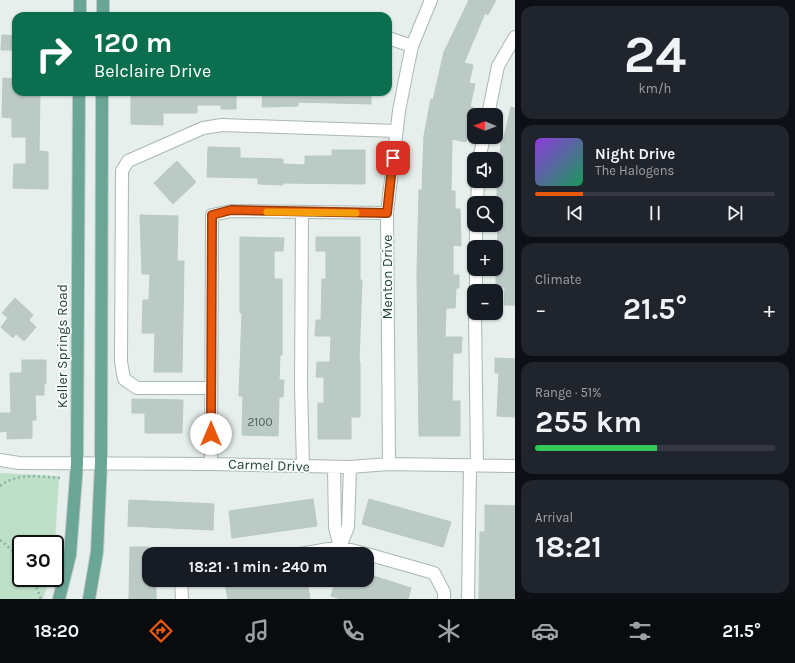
<!DOCTYPE html>
<html lang="en">
<head>
<meta charset="utf-8">
<style>
  body { margin:0; font-family:Karla,sans-serif; background:#20242c; color:#f1f3f6; height:100vh; display:flex; flex-direction:column; font-size:15px; white-space:nowrap }
  * { box-sizing:border-box; margin:0 }
  p { font-size:13px; color:#9ea1a6 }
  .icon { flex:none; width:22px; height:22px; fill:none; stroke:currentColor; stroke-width:2; stroke-linecap:round; stroke-linejoin:round }
  .map { position:relative; flex:1; overflow:hidden }
  .details { display:flex; flex-direction:column; gap:6px; padding:6px; background:#0d0f14; width:280px }
  .details>* { flex:none }
  .guide { position:absolute; left:12px; top:12px; width:380px; height:84px; border-radius:12px; box-shadow:0 1px 3px #0004; background:#0b6e4f; color:#fff; overflow:hidden }
  .needle { width:26px; rotate:271deg }
  .buttons { position:absolute; left:467px; top:108px; display:grid; gap:8px }
  .buttons a { display:grid; place-items:center; width:36px; height:36px; border-radius:8px; background:#171b24; box-shadow:0 1px 3px #0004; font-size:20px }
  .speed { position:absolute; left:12px; top:535px; display:flex; gap:8px; font-size:20px; font-weight:700; text-align:center }
  .speed>* { display:grid; place-content:center; width:52px; height:52px; border-radius:50%; background:#171b24; box-shadow:0 1px 3px #0004; line-height:1 }
  .speed .limit { border:2px solid #111; border-radius:6px; background:#fff; color:#111 }
  .pin { position:absolute; display:grid; place-items:center; width:34px; height:34px; color:#fff; margin:-17px; border-radius:8px; box-shadow:0 2px 6px #0006 }
  .me { position:absolute; width:44px; margin:-22px; rotate:0deg; stroke-linejoin:round; filter:drop-shadow(0 0 3px #0008) }
  .turn { display:flex; align-items:center; gap:14px; height:84px; padding:0 16px; font-size:18px }
  .turn .icon { width:52px; height:52px; stroke-width:2.5 }
  .turn b { display:block; font-size:28px; line-height:34px }
  .big { font-size:30px; font-weight:700; line-height:1.1 }
  .details .widget { flex:1; display:flex; flex-direction:column; justify-content:center; gap:6px; min-width:0; padding:0 14px; border-radius:12px; background:#20242c }
  .details .dial { align-items:center; gap:0 }
  .dial b { font-size:52px; line-height:1 }
  .song { display:flex; align-items:center; gap:12px }
  .cover { width:48px; height:48px; border-radius:6px; background:linear-gradient(135deg,hsl(270 70% 55%),hsl(150 70% 35%)) }
  .played { height:4px; border-radius:2px; background:linear-gradient(90deg,#ea580c 20%,#363941 20%) }
  .keys { display:flex; justify-content:space-around; direction:ltr }
  .heat { display:flex; justify-content:space-between; align-items:center; font-size:22px; direction:ltr }
  .charge { height:6px; border-radius:3px; background:linear-gradient(90deg,#34c759 51%,#363941 0) }
  .trip { position:absolute; left:142px; top:547px; width:232px; height:40px; border-radius:12px; background:#171b24; box-shadow:0 1px 3px #0004; font-weight:700; line-height:40px; text-align:center }
  .tabs { display:flex; height:64px; justify-content:space-around; align-items:center; background:#090b0e; color:#9ea1a6 }
  .tabs .icon { width:28px; height:28px }
  .tabs .active { color:#ea580c }
  .tabs b { font-size:18px; color:#f1f3f6 }
  main { display:flex; flex:1; min-height:0 }
  .map>svg:first-child { display:block }
</style>
</head>
<body>
<main>
<div class="map">
<svg width="515" height="599" viewBox="0 0 515 599">
  <rect width="100%" height="100%" fill="#e6efeb"/>
  <path fill="#bfe0c8" d="M0,473L59,476L55,544H21V578H50L43,599H0Z"/>
  <path fill="#bbcac4" stroke="#b8c9c2" d="M469,0H496L488,15L485,13L464,63L473,65L469,83L475,84L470,107H473L466,142L452,139L451,191H455V209H460L461,246L453,245V275H459V288H456L455,308H446L445,337H462L461,353H453L452,401H460V436H419L417,274L419,190H422L424,136L431,99L433,100L444,52Z
    M2,35L16,36V50H1Z
    M3,78L16,79V92H40L39,151L48,152V189L13,188L14,164H26V137H12V118L2,117Z
    M181,92H236V109H221V105H197V113H163V125L131,124V95L181,96Z
    M263,92H371V104L298,102V106L262,107Z
    M511,107L515,108V305H504L505,287H496V273L500,274V243H498L497,219V188L503,153H500L502,138H504Z
    M208,147L240,148V158L283,159V164L305,165V156H332V150H365V184L283,183V185L258,184V178L207,177Z
    M177,161L196,182L173,204L154,183Z
    M140,215L178,216L177,261H184L182,372H154L155,333H142L143,300H149L150,274H142Z
    M240,237L284,238L283,251H274V279H282V355H280L279,380H284L283,397H279L278,436L242,435L243,396H239L242,313H240Z
    M316,237H360V280H362L359,362H360V417H351V439H318V403H324V377H316L317,362H330L331,336H315L316,320H321L322,279H326V251H316Z
    M15,298L33,315L29,320L36,327L24,341L16,334L13,338L1,327L8,318L2,313Z
    M495,358L515,359V417L497,416L499,373H495Z
    M22,360H46V384H44V395H35L36,420H32V438L7,439V431L0,432V413H11L10,373H22Z
    M132,399L183,400L182,433H145V413H132Z
    M313,499L317,526L232,538L229,511Z
    M369,499L451,522L443,547L362,524Z
    M129,500L214,504L213,530L128,526Z
    M485,505L515,506V599H479L480,532H485Z
    M130,547H149V580H156V599H129Z
    M367,574L411,588L408,599H341L331,596L336,580H367Z
    M255,580H307L310,599H228L225,584Z"/>
  <g fill="none" stroke-linecap="round" stroke-linejoin="round">
    <defs>
      <path id="minor" d="M388,38L412,46
        M488,115L498,66L515,37
        M479,159L484,137
        M477,203L478,181
        M302,213L301,386L303,466
        M476,247V225
        M476,291V269
        M475,313L477,465
        M211,388H137L124,379L121,362L122,171L128,161L203,128L222,125L396,131
        M0,460L19,463L211,464L350,467L389,464L515,466
        M211,464L212,215L231,211L387,213
        M389,464L387,213L399,111L406,75L412,46L431,0
        M334,467L335,527L340,547L348,527L350,467
        M300,554L340,547L366,554
        M367,554L434,573L444,592V599
        M181,580L182,599
        M468,599L470,465"/>
      <path id="major" d="M80,16V0
        M103,16V0
        M59,599L70,555L77,464L79,92
        M89,599L97,552L101,463L102,92"/>
    </defs>
    <use href="#minor" stroke="#a8b8b2" stroke-width="14"/>
    <use href="#major" stroke="#c2cac8" stroke-width="14"/>
    <path stroke="#86b3a5" stroke-width="2.5" stroke-dasharray="2 3" stroke-linecap="butt" d="M0,486C18,472 40,477 61,478
      M0,540L21,558
      M33,578L41,599"/>
    <use href="#minor" stroke="#fff" stroke-width="12"/>
    <use href="#major" stroke="#6aa596" stroke-width="12"/>
  </g>
  <g fill="none" stroke-linecap="round" stroke-linejoin="round">
    <defs>
      <path id="route" d="M211,434L212,215L231,210L387,213L393,158"/>
    </defs>
    <use href="#route" stroke="#983908" stroke-width="10"/>
    <use href="#route" stroke="#ea580c" stroke-width="7"/>
    <path stroke="#f59e0b" stroke-width="7" d="M267,212L356,213"/>
  </g>
  <g text-anchor="middle" stroke-width="3.5" stroke-linejoin="round" paint-order="stroke">
    <g font-size="12" fill="#4a645c">
      <text x="260" y="426">2100</text>
    </g>
    <g font-size="14" fill="#24423a" stroke="#f7fbf9">
      <text transform="translate(387 277) rotate(-90)" y="5">Menton Drive</text>
      <text transform="translate(62 346) rotate(-90)" y="5">Keller Springs Road</text>
      <text transform="translate(269 465) rotate(2)" y="5">Carmel Drive</text>
    </g>
  </g>
</svg>
<div class="buttons">
<a><svg class="needle" viewBox="-14 -14 28 28"><path d="M0-13l5 13h-10z" fill="#e53935"/><path d="M0 13l5-13h-10z" fill="#9ea1a6"/></svg></a>
<a><svg class="icon" aria-label="sound" viewBox="0 0 24 24"><path d="M4 9h4l5-4v14l-5-4H4zM17 9q2 3 0 6"/></svg></a>
<a><svg class="icon" aria-label="search" viewBox="0 0 24 24"><circle cx="10" cy="10" r="6"/><path d="M15 15l6 6"/></svg></a>
<a>+</a>
<a>−</a>
</div>
<div class="speed"><div class="limit">30</div></div>
<div class="pin" style="left:393px;top:158px;background:#d93025"><svg class="icon" aria-label="arrive" viewBox="0 0 24 24"><path d="M6 21V4h12l-3 4 3 4H6"/></svg></div>
<svg class="me" style="left:211px;top:434px" viewBox="-20 -20 40 40"><circle r="19" fill="#fff"/><path d="M0-13L10 11 0 6-10 11z" fill="#ea580c"/></svg>
<div class="trip">18:21 · 1 min · 240 m</div>
<div class="guide">
<div class="turn"><svg class="icon" aria-label="right" viewBox="0 0 24 24"><path d="M7 20v-9h11M14 6l5 5-5 5"/></svg><div><b>120 m</b>Belclaire Drive</div></div>
</div>
</div>
<section class="details">
<div class="widget dial"><b>24</b><p>km/h</p></div>
<div class="widget">
<div class="song"><i class="cover"></i><div><b>Night Drive</b><p>The Halogens</p></div></div>
<div class="played"></div>
<div class="keys"><svg class="icon" aria-label="previous" viewBox="0 0 24 24"><path d="M18 5L8 12l10 7zM5 5v14"/></svg><svg class="icon" aria-label="pause" viewBox="0 0 24 24"><path d="M8 5v14M16 5v14"/></svg><svg class="icon" aria-label="next" viewBox="0 0 24 24"><path d="M6 5l10 7-10 7zM19 5v14"/></svg></div>
</div>
<div class="widget"><p>Climate</p>
<div class="heat"><a>−</a><b class="big">21.5°</b><a>+</a></div>
</div>
<div class="widget"><p>Range · 51%</p><b class="big">255 km</b><div class="charge"></div></div>
<div class="widget"><p>Arrival</p><b class="big">18:21</b></div>
</section>
</main>
<nav class="tabs">
<b>18:20</b>
<svg class="icon active" aria-label="directions" viewBox="0 0 24 24"><path d="M12 3l9 9-9 9-9-9zM9 14v-3h6M13 9l2 2-2 2"/></svg>
<svg class="icon" aria-label="music" viewBox="0 0 24 24"><path d="M9 18V5l10-2v13"/><circle cx="6" cy="18" r="3"/><circle cx="16" cy="16" r="3"/></svg>
<svg class="icon" aria-label="phone" viewBox="0 0 24 24"><path d="M5 4h4l2 5-3 2q2 4 5 5l2-3 5 2v4C11 20 4 13 5 4z"/></svg>
<svg class="icon" aria-label="climate" viewBox="0 0 24 24"><path d="M12 3v18M4 7l16 10M4 17L20 7"/></svg>
<svg class="icon" aria-label="car" viewBox="0 0 24 24"><path d="M5 17H2v-5l4-1 3-4h7l3 4 3 1v5h-3M9 17h6M6 11h13"/><circle cx="7" cy="17" r="2"/><circle cx="17" cy="17" r="2"/></svg>
<svg class="icon" aria-label="filters" viewBox="0 0 24 24"><path d="M4 7h16M4 17h16"/><circle cx="9" cy="7" r="2"/><circle cx="15" cy="17" r="2"/></svg>
<b>21.5°</b>
</nav>
</body>
</html>
